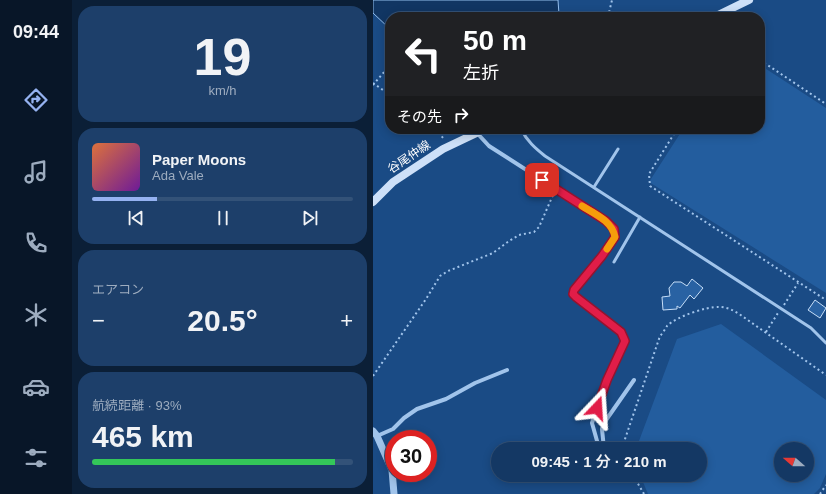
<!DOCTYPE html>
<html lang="ja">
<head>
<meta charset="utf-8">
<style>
  body { margin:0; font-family:Helvetica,"Noto Sans JP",sans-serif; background:#1d3f6a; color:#f1f3f6; height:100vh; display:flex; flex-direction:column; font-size:15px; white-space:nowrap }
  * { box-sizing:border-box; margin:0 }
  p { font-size:13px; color:#9dacbf }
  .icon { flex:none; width:22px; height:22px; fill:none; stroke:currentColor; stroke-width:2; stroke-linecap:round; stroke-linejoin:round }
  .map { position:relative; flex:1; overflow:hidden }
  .side { display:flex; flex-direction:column; gap:6px; padding:6px; background:#0b1f37; width:301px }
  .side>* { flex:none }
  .guide { position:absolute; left:12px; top:12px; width:380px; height:122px; border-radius:16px; box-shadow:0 2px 10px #0003,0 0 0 1px #335278; background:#202124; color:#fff; overflow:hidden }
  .needle { width:26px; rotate:290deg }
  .buttons { position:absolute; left:401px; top:442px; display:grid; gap:8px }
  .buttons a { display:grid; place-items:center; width:40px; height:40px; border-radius:50%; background:#143864; box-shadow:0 2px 10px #0003,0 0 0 1px #335278; font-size:20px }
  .speed { position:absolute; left:12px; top:430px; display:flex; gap:8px; font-size:20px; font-weight:700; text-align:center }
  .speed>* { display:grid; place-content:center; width:52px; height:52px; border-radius:50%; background:#143864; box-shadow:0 2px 10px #0003,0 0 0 1px #335278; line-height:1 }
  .speed .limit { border:6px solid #d22; background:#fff; color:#111 }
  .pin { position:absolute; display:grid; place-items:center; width:34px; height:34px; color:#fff; margin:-17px; border-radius:8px; box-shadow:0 2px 6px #0006 }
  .me { position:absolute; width:44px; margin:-22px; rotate:20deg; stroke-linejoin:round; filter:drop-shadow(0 0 3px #0008) }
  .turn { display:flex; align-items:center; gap:14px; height:84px; padding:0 12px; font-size:18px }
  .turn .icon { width:52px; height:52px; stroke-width:2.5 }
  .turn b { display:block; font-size:28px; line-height:34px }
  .then { display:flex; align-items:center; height:38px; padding:0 12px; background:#0003; gap:8px; font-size:15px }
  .big { font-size:30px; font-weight:600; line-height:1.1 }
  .side .card { flex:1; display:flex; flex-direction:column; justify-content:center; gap:6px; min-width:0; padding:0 14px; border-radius:16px; background:#1d3f6a }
  .side .dial { align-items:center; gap:0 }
  .dial b { font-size:52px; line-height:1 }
  .song { display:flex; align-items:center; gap:12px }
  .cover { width:48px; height:48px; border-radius:6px; background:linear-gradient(135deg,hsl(20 70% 55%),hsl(280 70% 35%)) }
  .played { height:4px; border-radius:2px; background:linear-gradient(90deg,#95b2f1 25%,#335278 25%) }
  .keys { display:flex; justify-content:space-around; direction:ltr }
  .heat { display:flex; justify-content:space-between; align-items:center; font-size:22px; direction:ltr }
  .charge { height:6px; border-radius:3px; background:linear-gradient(90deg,#34c759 93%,#335278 0) }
  .trip { position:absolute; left:118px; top:442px; width:216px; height:40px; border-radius:20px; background:#143864; box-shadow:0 2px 10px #0003,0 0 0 1px #335278; font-weight:600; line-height:40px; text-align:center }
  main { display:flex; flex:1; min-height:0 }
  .tab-bar { display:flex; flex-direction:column; width:72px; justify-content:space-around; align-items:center; background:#081628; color:#9dacbf }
  .tab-bar .icon { width:28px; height:28px }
  .tab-bar .on { color:#95b2f1 }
  .tab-bar b { font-size:18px; color:#f1f3f6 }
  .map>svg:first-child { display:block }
</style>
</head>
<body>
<main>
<nav class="tab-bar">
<b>09:44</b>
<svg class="icon on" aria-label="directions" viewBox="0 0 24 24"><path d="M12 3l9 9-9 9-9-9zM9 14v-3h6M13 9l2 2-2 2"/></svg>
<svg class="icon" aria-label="music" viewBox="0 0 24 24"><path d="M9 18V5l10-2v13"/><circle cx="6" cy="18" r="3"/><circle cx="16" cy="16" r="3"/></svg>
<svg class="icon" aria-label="phone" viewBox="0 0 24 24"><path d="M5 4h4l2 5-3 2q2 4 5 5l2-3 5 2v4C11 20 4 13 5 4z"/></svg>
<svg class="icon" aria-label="climate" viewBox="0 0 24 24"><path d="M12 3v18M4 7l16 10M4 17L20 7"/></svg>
<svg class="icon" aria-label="car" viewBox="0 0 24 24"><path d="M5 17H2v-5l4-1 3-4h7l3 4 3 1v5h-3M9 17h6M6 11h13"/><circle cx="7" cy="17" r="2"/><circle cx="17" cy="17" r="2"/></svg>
<svg class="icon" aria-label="filters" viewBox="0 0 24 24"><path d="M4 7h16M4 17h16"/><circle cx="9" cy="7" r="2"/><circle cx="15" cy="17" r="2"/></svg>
</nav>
<section class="side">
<div class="card dial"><b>19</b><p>km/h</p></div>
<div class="card">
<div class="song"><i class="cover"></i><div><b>Paper Moons</b><p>Ada Vale</p></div></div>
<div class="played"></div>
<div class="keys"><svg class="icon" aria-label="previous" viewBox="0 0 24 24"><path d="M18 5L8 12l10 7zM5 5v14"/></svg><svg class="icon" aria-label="pause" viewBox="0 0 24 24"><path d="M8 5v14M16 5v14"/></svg><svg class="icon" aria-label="next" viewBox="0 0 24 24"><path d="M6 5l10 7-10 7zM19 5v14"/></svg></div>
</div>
<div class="card"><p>エアコン</p>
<div class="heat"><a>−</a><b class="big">20.5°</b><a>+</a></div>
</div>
<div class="card"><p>航続距離 · 93%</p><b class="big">465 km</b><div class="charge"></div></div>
</section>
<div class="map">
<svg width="453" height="494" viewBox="0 0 453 494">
  <rect width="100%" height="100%" fill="#1a4b85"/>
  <path fill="#235d9e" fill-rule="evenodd" d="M387,65L453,108V293L276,182L310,129H387Z
    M348,324L453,400V474L447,488L441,494H275L267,475H327V449H263L304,339ZM408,449H434V475H408Z"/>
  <path fill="#113663" stroke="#94bfee" d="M0,0H185L186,15L185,17H17V29L0,13Z"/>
  <path fill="#2962a3" stroke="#c6def8" d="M319,279L330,288L321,299L317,295L307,308L304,306V309L290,310L289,297L297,296L296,288L301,282H308L314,286Z
    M442,300L453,308L447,318L435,310Z"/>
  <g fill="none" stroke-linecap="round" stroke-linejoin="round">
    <path stroke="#a1c4eb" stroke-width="2" stroke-dasharray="2 3" stroke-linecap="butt" d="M235,17L239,0
      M387,60L453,104
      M0,83L17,95
      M0,85L17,65
      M62,129L71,139
      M304,129L276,174L277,186L453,300
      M411,305L425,283
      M393,332L405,313
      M0,376L53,299L67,276L75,271L120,253L136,241L146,235L161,232L166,227L180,195
      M252,449L251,442L287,336C290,333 292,329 294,326C302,317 335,306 346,307C355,307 362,311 369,316L453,375
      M260,475L271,494
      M447,494L453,485"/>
    <path stroke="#a1c4eb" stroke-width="3" d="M148,129C154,141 162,148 172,156L438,328L453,343
      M221,187L245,149
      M241,262L267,217"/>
    <path stroke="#a1c4eb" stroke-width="4" d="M104,133L116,146L233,221L241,229L242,237L229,256L201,290V294L203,297L248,332L253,341L234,380L219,423L226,448L230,449
      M4,436L20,429L31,418L44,409L73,399L102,383L134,370
      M231,449L229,429L231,423L261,380"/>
    <path stroke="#a1c4eb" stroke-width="7" d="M0,431L4,436L19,470L21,494"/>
    <path stroke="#cde0f8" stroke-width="8" d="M341,17L376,0
      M0,202L20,182L70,149L112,129"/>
  </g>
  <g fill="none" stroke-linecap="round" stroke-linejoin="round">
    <defs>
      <path id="route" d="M169,180L233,221L241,229L242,237L229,256L201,290L200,294L203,297L248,332L252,341L234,380L224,408"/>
    </defs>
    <use href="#route" stroke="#92132f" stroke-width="10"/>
    <use href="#route" stroke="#e11d48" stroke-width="7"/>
    <path stroke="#f59e0b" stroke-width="7" d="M209,206C222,214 239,221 242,237L234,249"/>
  </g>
  <g text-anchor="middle" stroke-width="4" stroke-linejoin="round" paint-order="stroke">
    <g font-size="12" fill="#fff" stroke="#1a4b85">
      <text transform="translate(36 157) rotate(-34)" y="4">谷尾仲線</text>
    </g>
  </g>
</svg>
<div class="buttons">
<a><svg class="needle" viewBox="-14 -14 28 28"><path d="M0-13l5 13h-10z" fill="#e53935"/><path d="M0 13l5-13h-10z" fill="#9dacbf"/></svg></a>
</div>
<div class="speed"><div class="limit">30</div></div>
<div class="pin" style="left:169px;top:180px;background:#d93025"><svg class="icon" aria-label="arrive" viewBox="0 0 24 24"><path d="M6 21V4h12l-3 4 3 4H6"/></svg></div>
<svg class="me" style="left:224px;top:408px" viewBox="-20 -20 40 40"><path d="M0-17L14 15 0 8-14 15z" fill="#e11d48" stroke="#fff" stroke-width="4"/></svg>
<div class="trip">09:45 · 1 分 · 210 m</div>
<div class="guide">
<div class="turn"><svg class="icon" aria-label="left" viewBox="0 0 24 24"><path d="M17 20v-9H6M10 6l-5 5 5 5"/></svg><div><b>50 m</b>左折</div></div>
<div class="then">その先<svg class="icon" aria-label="right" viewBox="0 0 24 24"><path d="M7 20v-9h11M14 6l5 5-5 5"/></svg></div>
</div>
</div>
</main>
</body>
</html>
